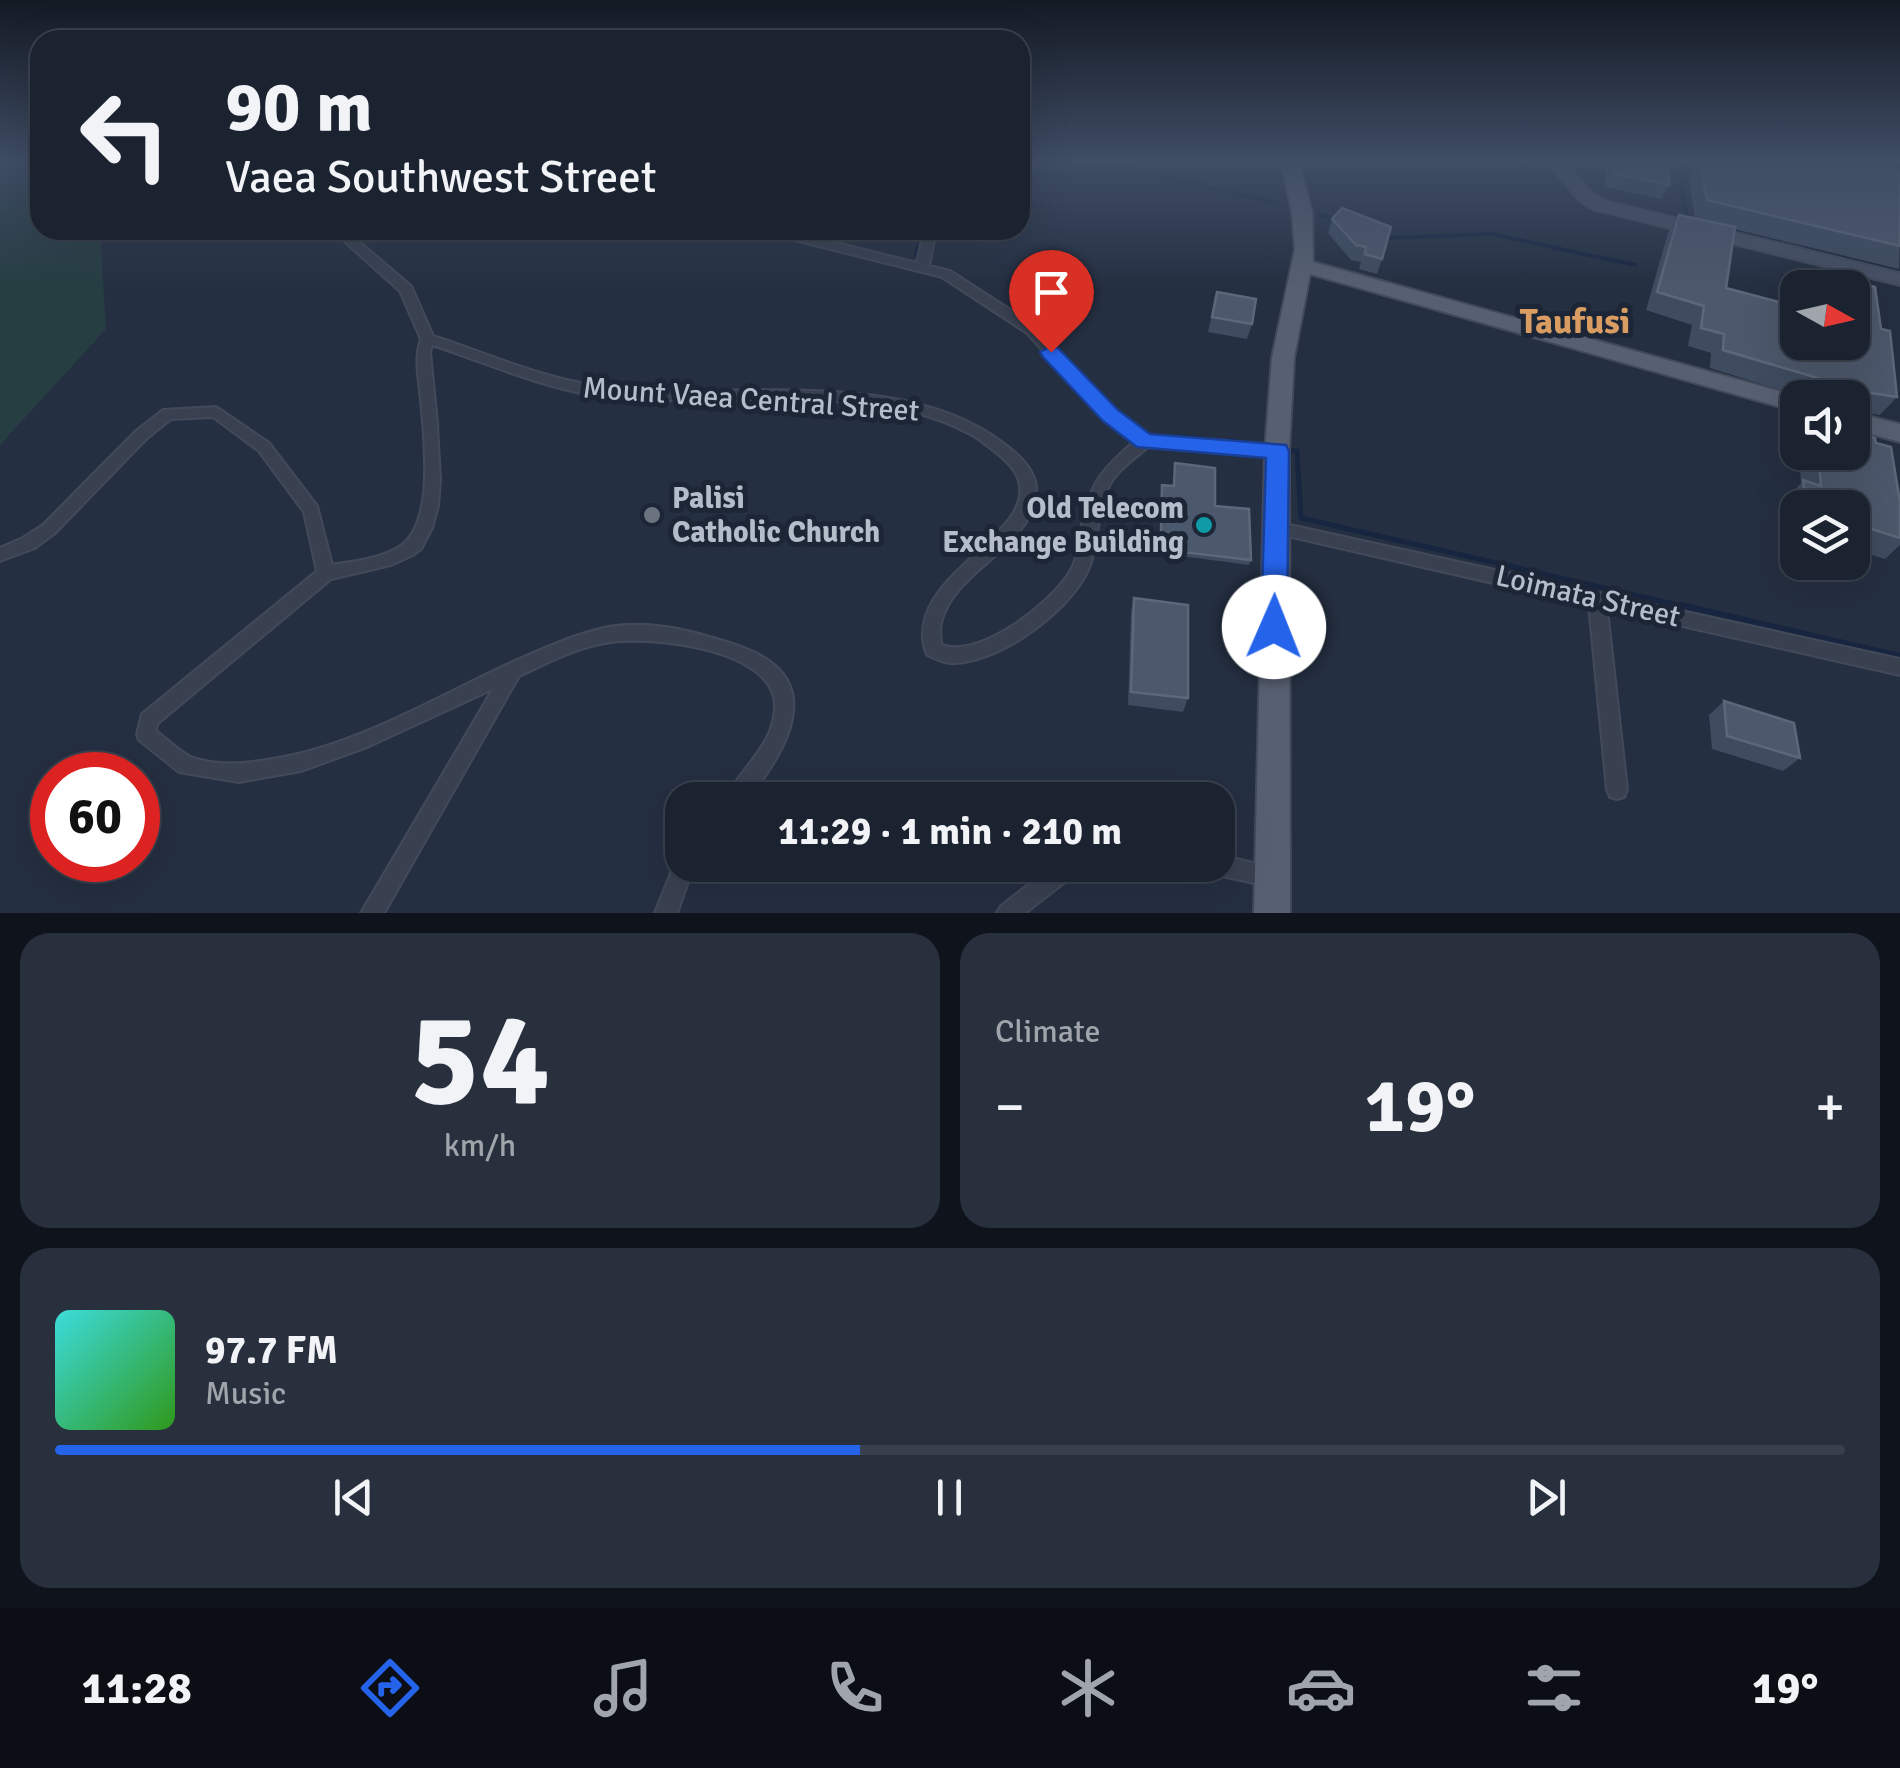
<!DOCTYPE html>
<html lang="en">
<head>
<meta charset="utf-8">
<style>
  body { margin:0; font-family:Signika,sans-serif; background:#282f3d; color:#f1f3f6; height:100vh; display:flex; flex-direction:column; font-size:38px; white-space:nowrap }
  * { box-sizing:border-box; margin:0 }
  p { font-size:32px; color:#a0a4ab }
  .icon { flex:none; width:55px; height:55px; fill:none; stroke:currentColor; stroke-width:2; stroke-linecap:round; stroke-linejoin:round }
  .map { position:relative; height:913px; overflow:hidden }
  .drawer { display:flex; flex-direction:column; gap:20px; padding:20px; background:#0f131b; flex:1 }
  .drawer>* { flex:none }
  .guide { position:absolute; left:30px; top:30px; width:1000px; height:210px; border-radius:30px; box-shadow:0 10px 40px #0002,0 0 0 2px #39404d; background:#1b2331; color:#f1f3f6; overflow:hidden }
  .needle { width:65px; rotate:98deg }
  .buttons { position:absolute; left:1780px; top:270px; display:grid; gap:20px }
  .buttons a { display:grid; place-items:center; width:90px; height:90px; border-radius:20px; background:#1b2331; box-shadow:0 10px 40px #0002,0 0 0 2px #39404d; font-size:50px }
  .speed { position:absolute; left:30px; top:752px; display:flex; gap:20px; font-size:50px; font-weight:700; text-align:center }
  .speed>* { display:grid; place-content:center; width:130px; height:130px; border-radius:50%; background:#1b2331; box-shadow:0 10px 40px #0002,0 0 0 2px #39404d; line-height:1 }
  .speed .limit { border:15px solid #d22; background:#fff; color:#111 }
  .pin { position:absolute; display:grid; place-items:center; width:85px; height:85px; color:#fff; margin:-102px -42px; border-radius:50% 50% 50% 0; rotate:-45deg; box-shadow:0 0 10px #0007 }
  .pin .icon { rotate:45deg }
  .me { position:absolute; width:110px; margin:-55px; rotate:1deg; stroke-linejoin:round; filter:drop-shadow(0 0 8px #0008) }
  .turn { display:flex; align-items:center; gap:35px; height:210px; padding:0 30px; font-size:45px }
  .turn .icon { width:130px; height:130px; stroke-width:2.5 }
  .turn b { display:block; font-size:70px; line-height:85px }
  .big { font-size:75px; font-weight:700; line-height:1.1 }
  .drawer .card { flex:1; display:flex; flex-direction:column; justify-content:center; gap:15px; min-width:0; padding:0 35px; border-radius:30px; background:#282f3d }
  .drawer .dial { align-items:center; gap:0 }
  .dial b { font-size:130px; line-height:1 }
  .song { display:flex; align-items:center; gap:30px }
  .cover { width:120px; height:120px; border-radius:15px; background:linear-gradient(135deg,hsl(180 70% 55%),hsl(110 70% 35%)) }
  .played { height:10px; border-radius:5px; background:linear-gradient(90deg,#2563eb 45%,#39404d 45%) }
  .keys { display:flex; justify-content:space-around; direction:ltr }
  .heat { display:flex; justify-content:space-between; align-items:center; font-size:55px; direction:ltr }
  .drawer .tiles { flex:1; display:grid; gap:20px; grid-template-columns:1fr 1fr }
  .card:last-child { grid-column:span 2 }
  .trip { position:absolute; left:665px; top:782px; width:570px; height:100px; border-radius:30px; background:#1b2331; box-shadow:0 10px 40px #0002,0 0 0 2px #39404d; font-weight:700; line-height:100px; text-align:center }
  .tabs { display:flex; height:160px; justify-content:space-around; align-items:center; background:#0b0e14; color:#a0a4ab }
  .tabs .icon { width:70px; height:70px }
  .tabs .selected { color:#2563eb }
  .tabs b { font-size:45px; color:#f1f3f6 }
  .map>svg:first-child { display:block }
</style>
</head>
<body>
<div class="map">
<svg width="1900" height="913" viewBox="0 0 1900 913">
  <rect width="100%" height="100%" fill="#242f41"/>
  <path fill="#263d42" d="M0,166L40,179V230H100L106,329L0,445Z"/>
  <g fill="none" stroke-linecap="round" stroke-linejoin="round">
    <path stroke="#172540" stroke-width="4" d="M1678,162L1687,221
      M1020,178L1061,170L1120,167L1277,203
      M1320,215L1336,220
      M1732,231L1780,243
      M1383,238L1492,234L1635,265
      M1806,249L1900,272
      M916,255L921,230"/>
    <path stroke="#172540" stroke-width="5" d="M1153,436L1204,439
      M1231,441L1258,445
      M1283,449L1297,451L1301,518L1691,608"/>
    <path stroke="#172540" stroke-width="6" d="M1681,605L1900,656"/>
    <defs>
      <path id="street" d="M332,230H345L411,286L433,336C486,353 538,377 593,385C723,404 900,361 1007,446C1020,456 1036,472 1036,489C1034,549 954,568 941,623C939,630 941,638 941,645C980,659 1052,603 1071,570C1078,556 1080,540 1082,525C1089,484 1104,467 1135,441L1105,420L1027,333L942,277L767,233L765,230H785L917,263L924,230H936L929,266L950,271L1037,327L1115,412L1148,436L1277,446L1284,451L1277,456L1148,447C1135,458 1119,469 1110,484C1094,512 1101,546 1086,574C1065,614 1002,660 956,663C946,664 936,659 927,655C897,577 1041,536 1018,478C1014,467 1002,457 993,450C985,444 977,437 968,433C868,378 706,412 592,395C537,386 485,362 432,345L430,352L437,423L440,480L438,506L432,528L421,549L413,555L391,565L331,579L157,724L156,731C167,739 180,753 193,758C226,769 265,761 298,754C371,737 447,692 515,661C542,649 571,636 600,629C636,620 679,627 713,638C733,644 752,649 769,661C822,698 776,764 747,800H725C740,767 774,747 775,707C777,648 647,635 605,643C575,648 547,663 519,676L384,913H361L493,689L367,747L301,771L239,782L179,772L139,740L137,734L142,714L317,571L304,512L259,451L213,417L171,419L146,439L55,533L35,548L0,561V548L23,538L43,525L136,431L163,410L216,407L269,443L317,506L332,565C354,561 380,559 399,547C436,524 424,437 421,400C419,379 414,359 421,339L400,291Z
        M1276,522L1900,659V675L1607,609L1627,790L1624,797L1617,799L1610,797L1607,790L1589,605L1270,532L1268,528L1270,524Z
        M682,855V865H694L677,913H655L677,858Z
        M1218,855L1272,867L1279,870L1282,877L1279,884L1272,887L1218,875L1211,872L1208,865H1218Z
        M1054,865H1081L1078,872L1025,913H997L1001,906Z"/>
      <path id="secondary" d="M1547,162H1564L1591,192L1605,201L1900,273V285L1593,209L1579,200Z"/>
      <path id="primary" d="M1281,162H1299L1312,212L1313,262L1804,398H1798V412L1310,274L1294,358L1289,451L1290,913H1254L1265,451L1272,358L1295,249L1292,212Z
        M1852,412L1900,424V442L1852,429Z"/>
    </defs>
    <use href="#street" stroke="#424a5a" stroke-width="4"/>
    <use href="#secondary" stroke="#424a5a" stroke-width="4"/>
    <use href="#primary" stroke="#424a5a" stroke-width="4"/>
    <use href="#street" fill="#394151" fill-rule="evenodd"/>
    <use href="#secondary" fill="#475064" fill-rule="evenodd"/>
    <use href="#primary" fill="#576071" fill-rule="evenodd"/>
  </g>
  <path fill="#3f4c5f" d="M1608,162H1661L1669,185L1661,199L1605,187L1606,166Z
    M1700,162L1748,170L1749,162H1852L1900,171L1899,269L1735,229L1726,288L1798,307V342H1852V288H1812L1822,274L1875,287L1881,329L1890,331L1897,397L1880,415L1852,411V398H1807L1710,368L1711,353L1688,346L1692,325L1646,310L1668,233L1679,215L1695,219L1689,180Z
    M1332,219L1382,259L1377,274L1359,269L1361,262L1351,260L1328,233Z
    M1217,292L1252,324L1247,339L1208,332Z
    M1876,443L1900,502V545L1885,559L1852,549V508H1798V532L1788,529L1786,500L1801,483L1799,452H1852Z
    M1175,463L1215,506L1251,560L1249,565L1181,556V539L1160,536L1161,490L1162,485L1173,486Z
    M1134,598L1188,698L1183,712L1128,705L1131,612Z
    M1724,701L1800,758L1783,771L1712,749L1709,715Z"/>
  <path fill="#4c586b" stroke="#5c687a" stroke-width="2.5" d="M1613,162H1661L1669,163V185L1612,173Z
    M1700,162L1761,173V162H1852L1900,171V246L1707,200Z
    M1342,208L1391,227L1382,259L1365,254L1366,247L1356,245L1332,219Z
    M1679,215L1735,227L1726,288L1798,307V342H1852V288H1824L1822,274L1875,287L1881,329L1890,331L1897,397L1865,392L1723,350L1724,334L1701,328L1704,306L1657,292Z
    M1217,292L1256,299L1252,324L1212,317Z
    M1852,432L1875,438L1876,443L1891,447L1900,502V538L1852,523V508H1806L1803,480L1821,486L1818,452H1852Z
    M1175,463L1215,468V506L1249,509L1251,560L1182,552V534L1161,532L1162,485L1174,486Z
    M1134,598L1188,605V698L1131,692Z
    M1724,701L1794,723L1800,758L1727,736Z"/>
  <linearGradient id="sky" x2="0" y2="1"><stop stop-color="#141a24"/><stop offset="0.56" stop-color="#3f4d65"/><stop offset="1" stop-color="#3f4d65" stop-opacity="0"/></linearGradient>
  <rect width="1900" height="289" fill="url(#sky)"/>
  <path fill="#2563eb" stroke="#184099" stroke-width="2.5" d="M1051,346L1058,348L1118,410L1150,434L1286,445L1289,451L1287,627L1283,635L1274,638L1265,635L1261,627L1266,458L1137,447L1103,421L1043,357L1040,352Z"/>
  <circle fill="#6b7280" stroke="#1d2636" stroke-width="4" cx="652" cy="515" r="10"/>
  <circle fill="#0f9aa8" stroke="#1d2636" stroke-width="4" cx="1204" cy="525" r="10"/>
  <g text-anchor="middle" stroke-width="10" stroke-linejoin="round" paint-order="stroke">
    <g font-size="30" fill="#b5bdcb" stroke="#1d2636">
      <text transform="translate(751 399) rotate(4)" y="10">Mount Vaea Central Street</text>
      <text transform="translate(1588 596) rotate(13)" y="10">Loimata Street</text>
    </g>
    <g font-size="30" font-weight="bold" fill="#b5bdcb" stroke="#1d2636" text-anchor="start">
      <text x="672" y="508">Palisi<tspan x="672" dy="34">Catholic Church</tspan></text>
      <text x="1184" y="518" text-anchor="end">Old Telecom<tspan x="1184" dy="34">Exchange Building</tspan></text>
    </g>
    <g font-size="35" font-weight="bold" fill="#d99c62" stroke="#1d2636">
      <text x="1575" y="333">Taufusi</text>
    </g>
  </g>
</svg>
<div class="buttons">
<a><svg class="needle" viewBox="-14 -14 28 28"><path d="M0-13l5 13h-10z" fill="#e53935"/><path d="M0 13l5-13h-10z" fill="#a0a4ab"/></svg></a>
<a><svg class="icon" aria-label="sound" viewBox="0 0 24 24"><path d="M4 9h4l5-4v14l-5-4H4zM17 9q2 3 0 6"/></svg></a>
<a><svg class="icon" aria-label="layers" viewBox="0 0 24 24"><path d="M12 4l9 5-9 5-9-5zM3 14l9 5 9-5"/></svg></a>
</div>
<div class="speed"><div class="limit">60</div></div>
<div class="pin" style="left:1051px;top:352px;background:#d93025"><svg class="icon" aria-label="arrive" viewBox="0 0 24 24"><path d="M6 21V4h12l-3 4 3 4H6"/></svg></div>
<svg class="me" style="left:1274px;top:627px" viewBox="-20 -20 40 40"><circle r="19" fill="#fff"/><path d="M0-13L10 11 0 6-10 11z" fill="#2563eb"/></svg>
<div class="trip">11:29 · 1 min · 210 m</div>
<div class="guide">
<div class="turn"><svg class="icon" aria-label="left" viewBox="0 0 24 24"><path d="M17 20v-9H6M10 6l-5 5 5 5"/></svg><div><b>90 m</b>Vaea Southwest Street</div></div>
</div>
</div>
<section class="drawer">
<div class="tiles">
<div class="card dial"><b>54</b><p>km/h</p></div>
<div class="card"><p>Climate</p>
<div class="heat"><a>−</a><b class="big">19°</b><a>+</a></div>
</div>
<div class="card">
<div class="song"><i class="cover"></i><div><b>97.7 FM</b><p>Music</p></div></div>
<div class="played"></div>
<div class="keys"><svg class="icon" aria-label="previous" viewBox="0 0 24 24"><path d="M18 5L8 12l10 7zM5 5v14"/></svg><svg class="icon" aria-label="pause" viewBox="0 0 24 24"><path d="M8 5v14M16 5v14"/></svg><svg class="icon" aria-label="next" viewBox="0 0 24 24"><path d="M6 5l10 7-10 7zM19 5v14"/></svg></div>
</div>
</div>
</section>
<nav class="tabs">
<b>11:28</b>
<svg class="icon selected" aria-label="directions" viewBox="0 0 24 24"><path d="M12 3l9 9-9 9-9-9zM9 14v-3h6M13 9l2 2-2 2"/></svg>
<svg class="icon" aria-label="music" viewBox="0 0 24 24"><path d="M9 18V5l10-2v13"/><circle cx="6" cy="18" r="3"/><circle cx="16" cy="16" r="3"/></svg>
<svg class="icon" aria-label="phone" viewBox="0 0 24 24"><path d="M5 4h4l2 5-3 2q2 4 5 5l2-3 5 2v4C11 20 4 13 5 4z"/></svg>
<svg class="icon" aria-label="climate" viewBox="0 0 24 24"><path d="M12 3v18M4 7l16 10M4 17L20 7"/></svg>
<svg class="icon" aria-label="car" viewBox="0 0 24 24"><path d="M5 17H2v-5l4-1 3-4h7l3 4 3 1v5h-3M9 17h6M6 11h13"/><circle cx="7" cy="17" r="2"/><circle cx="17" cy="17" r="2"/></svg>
<svg class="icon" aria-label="filters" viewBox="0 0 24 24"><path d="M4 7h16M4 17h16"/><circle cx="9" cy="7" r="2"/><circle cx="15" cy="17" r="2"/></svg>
<b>19°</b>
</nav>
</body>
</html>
